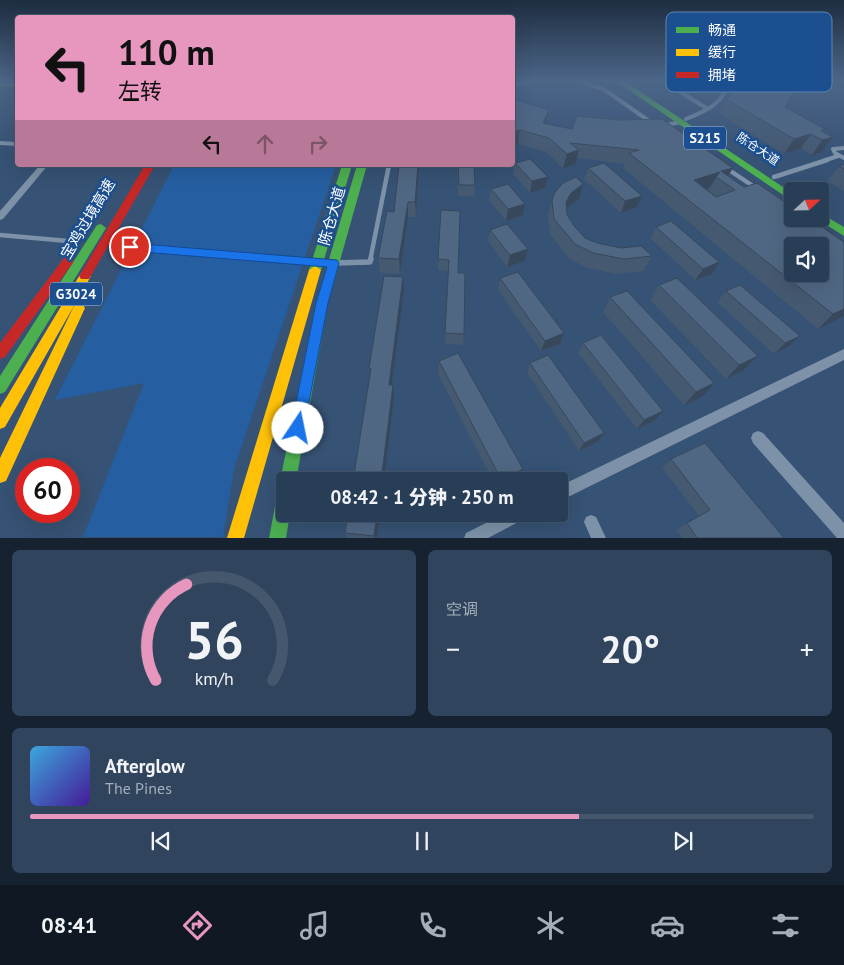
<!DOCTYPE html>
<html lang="zh">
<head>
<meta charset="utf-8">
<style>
  body { margin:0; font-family:"PT Sans","Noto Sans SC",sans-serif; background:#30455d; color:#f1f3f6; height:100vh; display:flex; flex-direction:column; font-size:19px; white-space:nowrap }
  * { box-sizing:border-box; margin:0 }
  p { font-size:16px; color:#a5aeba }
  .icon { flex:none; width:28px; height:28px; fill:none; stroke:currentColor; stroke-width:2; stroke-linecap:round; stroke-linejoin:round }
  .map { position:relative; height:538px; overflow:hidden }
  .details { display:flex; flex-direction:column; gap:12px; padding:12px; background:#162230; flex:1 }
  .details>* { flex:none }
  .hud { position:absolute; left:15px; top:15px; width:500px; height:152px; border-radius:5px; box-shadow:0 5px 20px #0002,0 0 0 1px #44576d; background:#e797bd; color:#111; overflow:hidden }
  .needle { width:32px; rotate:68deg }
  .buttons { position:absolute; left:784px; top:182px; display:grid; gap:10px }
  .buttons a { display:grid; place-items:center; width:45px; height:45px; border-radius:5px; background:#283e57; box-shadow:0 5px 20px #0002,0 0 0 1px #44576d; font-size:25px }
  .speed { position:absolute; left:15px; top:458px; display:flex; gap:10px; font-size:25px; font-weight:700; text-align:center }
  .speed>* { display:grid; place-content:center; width:65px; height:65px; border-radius:50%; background:#283e57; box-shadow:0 5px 20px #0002,0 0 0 1px #44576d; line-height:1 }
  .speed .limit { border:8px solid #d22; background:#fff; color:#111 }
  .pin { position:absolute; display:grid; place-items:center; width:42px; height:42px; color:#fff; margin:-21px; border:2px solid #fff; border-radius:50%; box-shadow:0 1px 5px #0007 }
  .me { position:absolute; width:55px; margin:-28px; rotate:11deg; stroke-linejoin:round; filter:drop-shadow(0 0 4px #0008) }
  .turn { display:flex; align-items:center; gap:18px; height:105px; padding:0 20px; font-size:22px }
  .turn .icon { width:65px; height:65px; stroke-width:2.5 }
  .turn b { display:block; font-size:35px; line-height:42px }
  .lanes { display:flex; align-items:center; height:48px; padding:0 20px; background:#0003; justify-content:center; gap:25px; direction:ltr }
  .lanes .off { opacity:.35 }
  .big { font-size:38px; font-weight:800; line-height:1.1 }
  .details .widget { flex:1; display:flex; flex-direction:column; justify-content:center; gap:8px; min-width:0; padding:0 18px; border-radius:8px; background:#30455d }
  .details .dial { align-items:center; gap:0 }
  .dial svg { height:130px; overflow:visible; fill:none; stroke:#44576d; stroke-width:7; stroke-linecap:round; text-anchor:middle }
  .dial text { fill:#f1f3f6; stroke:none }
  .song { display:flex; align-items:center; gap:15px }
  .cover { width:60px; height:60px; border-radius:8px; background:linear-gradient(135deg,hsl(200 70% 55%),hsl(260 70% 35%)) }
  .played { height:5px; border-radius:2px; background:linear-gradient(90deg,#e797bd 70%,#44576d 70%) }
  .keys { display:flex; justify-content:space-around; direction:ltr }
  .heat { display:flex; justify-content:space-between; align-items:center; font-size:28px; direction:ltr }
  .details .tiles { flex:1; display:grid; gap:12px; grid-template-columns:1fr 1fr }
  .widget:last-child { grid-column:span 2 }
  .trip { position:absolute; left:276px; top:472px; width:292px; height:50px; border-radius:5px; background:#283e57; box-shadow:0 5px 20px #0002,0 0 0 1px #44576d; font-weight:800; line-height:50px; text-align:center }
  .tab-bar { display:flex; height:80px; justify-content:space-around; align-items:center; background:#101923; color:#a5aeba }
  .tab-bar .icon { width:35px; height:35px }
  .tab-bar .active { color:#e797bd }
  .tab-bar b { font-size:22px; color:#f1f3f6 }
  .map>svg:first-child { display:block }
</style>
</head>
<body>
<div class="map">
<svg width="844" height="538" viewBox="0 0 844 538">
  <rect width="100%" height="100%" fill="#365274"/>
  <path fill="#265fa1" d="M174,165H336L234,469L223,537H83L144,383L55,400Z"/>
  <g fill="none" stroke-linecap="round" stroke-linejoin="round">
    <path stroke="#7d92a8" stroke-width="4" d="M577,80L605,90L652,123
      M661,80L708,109
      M512,85L535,80
      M686,119C706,111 725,103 729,80
      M663,126L680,122
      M844,148L833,149L835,153L844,158
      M823,161L838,156"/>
    <path stroke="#7d92a8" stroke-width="4.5" d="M726,168L756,188
      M774,177L827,160
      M0,235L68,241
      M130,247L298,261
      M370,261L389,165"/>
    <path stroke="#7d92a8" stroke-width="5.5" d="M282,259L316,262
      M335,263L370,262L371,259"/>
    <path fill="#7d92a8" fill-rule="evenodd" d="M0,141L18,142V146L0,145Z
      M40,165H48L3,219L0,220V211Z
      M844,349V360L560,501V486Z
      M758,431L763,433L844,523V538H837L753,443L751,438L753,433Z
      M504,514H526L524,519L488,538H464L466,533Z
      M591,515L596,517L606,538H591L584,522L586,517Z"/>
    <path fill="#4caf50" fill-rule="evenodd" d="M614,80H623L792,193V200L789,199Z
      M0,83H18V87H0Z
      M342,165H352L321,270L315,274L309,270Z
      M357,165H367L328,303L296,481H285V488L282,487L280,481L316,303Z
      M820,213L844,227V236L817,219H820Z
      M101,224L106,228L5,392L0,394V376L97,225Z
      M285,488V514H290L286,538H269L277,496L279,490Z"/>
    <path fill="#ffc107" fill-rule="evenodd" d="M315,266L321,270L244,538H227L309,270Z
      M85,272L89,273L91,276L5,427L0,429V408L81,273Z
      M79,303L83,305L85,308L6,481L0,483V458L73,308L75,305Z"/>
    <path fill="#c62828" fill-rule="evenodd" d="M145,165H155L89,279H81L79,276L81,273Z
      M68,257L74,261L72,264L5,357L0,359V343L64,258Z"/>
  </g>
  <path fill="#455971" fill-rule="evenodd" d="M739,80H793L785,107L833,137L822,152L812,155L801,148L784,154L718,113L726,99L739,87L740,82Z
    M512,99L549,110L546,124L733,168L728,176L744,187L844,242V316L818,329L623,168L625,164L577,158L575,165L563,168L546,152L518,144ZM710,187L708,191L705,188Z
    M515,163L548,177L545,188L530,193L513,174Z
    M844,164V191L827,181L839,166Z
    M419,165L416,217H408L400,274L380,273L378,258L394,212Z
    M457,165H474L475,185L474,196H458Z
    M588,168L642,196L637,207L621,213L584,179Z
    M583,184L579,199L567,208V215L575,227L585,238L597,243L652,256L644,271L617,274L587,268L570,259L550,234L548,215L552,200Z
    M491,189L523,215L506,221L489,201Z
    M441,210L458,273L464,334L463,345L445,344L448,271L438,270Z
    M656,227L712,274L695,280L650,238Z
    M490,230L528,249L525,261L507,267L488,241Z
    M500,278L560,344L541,351L498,290Z
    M659,285L758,356L744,370L726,379L650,300Z
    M740,285L788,347L774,354L717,302L726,291Z
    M610,297L702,397L684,405L603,312Z
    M583,343L663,411L655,420L637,429L578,353Z
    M439,361L518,480L514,481H493L438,374Z
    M530,363L604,433L597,442L579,451L527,373Z
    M671,459L784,538H682L676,530L699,516L662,468Z
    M348,514H380L377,538H347L345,533Z"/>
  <path fill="#38485c" d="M549,110L546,124L540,137L543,123Z
    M520,130L518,144L512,146V132Z
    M811,134L801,148L784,154L794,139Z
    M833,137L822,152L812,155L822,140Z
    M579,150L575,165L563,168L567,154Z
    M418,165H419L416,217L415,202Z
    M733,168L724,182L721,171Z
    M720,172L710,187L686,195L694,180Z
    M548,177L545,188L530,193L532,181Z
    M583,184L579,199L567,208L566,202L571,193Z
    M642,196L637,207L621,213L625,201Z
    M408,202V217L400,274L399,259Z
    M525,204L523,215L506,221L508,209Z
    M528,249L525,261L507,267L510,255Z
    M719,262L712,274L695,280L703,269Z
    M403,277L404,290L390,397L389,385Z
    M844,309V316L818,329L833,314Z
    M564,333L560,344L541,351L545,341Z
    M800,336L788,347L774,354L785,343Z
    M758,356L744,370L726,379L739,365Z
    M714,383L702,397L684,405L696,392Z
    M393,385L394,397L384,481H381Z
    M663,411L655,420L637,429L644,420Z
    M604,433L597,442L579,451L584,443Z
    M523,469L518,480L514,481H501V479Z
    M377,514H380L377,538H375L374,536Z"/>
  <path fill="#506783" stroke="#38485c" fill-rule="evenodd" d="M745,80H793L794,83L798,84L785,107L825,129L821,131L833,137L822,140L811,134L794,139L726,99L744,83Z
    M512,99L549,110L543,123L572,129L577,116L620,120L662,119L733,168L721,171L744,187L757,183L792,207V219H810L844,242V309L833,314L629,153L639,150L570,143L579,150L567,154L549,138L520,130L512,132ZM720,172L716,177L735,190L716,197L694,180ZM792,246H820V274H792Z
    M530,159L548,177L532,181L515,163Z
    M604,163L642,196L625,201L588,168Z
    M844,164V169L839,166Z
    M399,165H418L415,202H408L399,259L378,258L387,211L394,212Z
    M458,165H474L475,185H459Z
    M576,177L583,184L571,193L566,202L567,215L575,227L585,238L597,243L621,248L641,246L652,256L624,259L593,253L575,244L554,219L552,200L555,192L563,183Z
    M508,184L525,204L508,209L491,189Z
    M441,210L460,211L458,273H465L464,334L445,333L449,260L438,259Z
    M671,221L719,262L703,269L656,227Z
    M507,224L528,249L510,255L490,230Z
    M518,272L564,333L545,341L500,278Z
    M384,276L403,277L389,385H393L381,481H353L371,369L369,368Z
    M677,278L758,356L739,365L659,285Z
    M740,285L800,336L785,343L726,291Z
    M627,291L714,383L696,392L610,297Z
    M601,335L663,411L644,420L583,343Z
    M458,353L523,469L501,479L439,361Z
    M548,355L604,433L584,443L530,363Z
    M705,443L784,538H697L687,523L710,510L671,459Z
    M348,514H377L374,536L345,533Z"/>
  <linearGradient id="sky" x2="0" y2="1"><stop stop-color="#1e2d40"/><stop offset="0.52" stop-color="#4c6688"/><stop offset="1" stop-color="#4c6688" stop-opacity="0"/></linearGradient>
  <rect width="844" height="155" fill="url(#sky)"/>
  <path fill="#1a73e8" stroke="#114b97" d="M130,243L337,260L339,263L328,303L303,433L298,435L293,433L291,428L316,303L327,267L130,251L124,247Z"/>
  <g text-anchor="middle" stroke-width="5" stroke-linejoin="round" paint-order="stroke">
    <g font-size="12" fill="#fff" stroke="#1b4f8f">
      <text transform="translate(758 149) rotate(34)" y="4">陈仓大道</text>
    </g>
    <g fill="#1b4f8f" stroke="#bbcadd" stroke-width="1">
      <rect x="684" y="126.5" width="42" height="23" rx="4"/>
      <rect x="50" y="282.5" width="52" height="23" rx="4"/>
    </g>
    <g font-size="14" font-weight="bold" fill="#fff">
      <text x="705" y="143">S215</text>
      <text x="76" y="299">G3024</text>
    </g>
    <g font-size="15" fill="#fff" stroke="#1b4f8f">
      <text transform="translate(332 216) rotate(-74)" y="5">陈仓大道</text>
      <text transform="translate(88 219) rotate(-59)" y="5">宝鸡过境高速</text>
    </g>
  </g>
  <rect x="666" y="12" width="166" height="80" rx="8" fill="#1b4f8f" stroke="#5f84b1" stroke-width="1"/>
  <rect x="676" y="27" width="23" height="6" fill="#4caf50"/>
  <rect x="676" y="49" width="23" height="7" fill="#ffc107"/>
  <rect x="676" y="72" width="23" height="6" fill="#c62828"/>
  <g font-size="14" fill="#fff">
    <text x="708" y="35">畅通</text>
    <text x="708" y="57">缓行</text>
    <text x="708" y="80">拥堵</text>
  </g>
</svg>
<div class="buttons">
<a><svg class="needle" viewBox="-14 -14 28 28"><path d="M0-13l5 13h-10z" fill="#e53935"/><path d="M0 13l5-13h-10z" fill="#a5aeba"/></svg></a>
<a><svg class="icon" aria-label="sound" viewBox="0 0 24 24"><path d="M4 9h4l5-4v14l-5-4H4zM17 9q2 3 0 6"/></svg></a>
</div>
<div class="speed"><div class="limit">60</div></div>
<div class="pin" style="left:130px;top:247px;background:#d93025"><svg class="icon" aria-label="arrive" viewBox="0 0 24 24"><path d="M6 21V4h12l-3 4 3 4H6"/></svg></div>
<svg class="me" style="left:298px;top:428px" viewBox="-20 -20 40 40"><circle r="19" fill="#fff"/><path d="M0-13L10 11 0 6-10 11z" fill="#1a73e8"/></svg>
<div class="trip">08:42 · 1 分钟 · 250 m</div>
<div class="hud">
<div class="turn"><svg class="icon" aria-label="left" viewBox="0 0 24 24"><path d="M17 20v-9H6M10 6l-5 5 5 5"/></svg><div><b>110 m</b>左转</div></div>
<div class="lanes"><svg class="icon" aria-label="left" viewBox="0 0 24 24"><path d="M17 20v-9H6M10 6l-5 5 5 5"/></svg><svg class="icon off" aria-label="ahead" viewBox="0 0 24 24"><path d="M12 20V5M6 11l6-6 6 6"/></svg><svg class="icon off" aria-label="right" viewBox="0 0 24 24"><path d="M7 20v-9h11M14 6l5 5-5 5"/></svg></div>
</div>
</div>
<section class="details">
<div class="tiles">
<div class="widget dial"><svg viewBox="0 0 100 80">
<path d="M14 69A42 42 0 1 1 86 69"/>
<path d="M14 69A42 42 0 0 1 33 10" stroke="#e797bd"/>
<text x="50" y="56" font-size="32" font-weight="700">56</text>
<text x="50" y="72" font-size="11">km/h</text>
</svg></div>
<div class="widget"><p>空调</p>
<div class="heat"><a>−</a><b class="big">20°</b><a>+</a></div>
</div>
<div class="widget">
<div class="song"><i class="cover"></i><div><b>Afterglow</b><p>The Pines</p></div></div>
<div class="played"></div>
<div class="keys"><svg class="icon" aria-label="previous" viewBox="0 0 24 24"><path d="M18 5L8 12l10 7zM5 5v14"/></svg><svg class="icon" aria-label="pause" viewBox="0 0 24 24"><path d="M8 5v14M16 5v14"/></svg><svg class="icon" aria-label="next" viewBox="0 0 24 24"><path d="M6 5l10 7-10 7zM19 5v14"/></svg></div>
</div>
</div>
</section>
<nav class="tab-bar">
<b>08:41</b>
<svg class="icon active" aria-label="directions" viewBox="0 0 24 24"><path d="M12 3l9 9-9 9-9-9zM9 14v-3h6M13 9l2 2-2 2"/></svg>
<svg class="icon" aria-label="music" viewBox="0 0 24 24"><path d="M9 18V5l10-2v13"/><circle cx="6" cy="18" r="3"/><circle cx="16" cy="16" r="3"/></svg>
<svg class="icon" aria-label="phone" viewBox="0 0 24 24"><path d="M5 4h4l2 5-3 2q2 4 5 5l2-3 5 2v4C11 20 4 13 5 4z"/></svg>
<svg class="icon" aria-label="climate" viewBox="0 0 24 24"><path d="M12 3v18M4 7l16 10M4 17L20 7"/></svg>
<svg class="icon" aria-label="car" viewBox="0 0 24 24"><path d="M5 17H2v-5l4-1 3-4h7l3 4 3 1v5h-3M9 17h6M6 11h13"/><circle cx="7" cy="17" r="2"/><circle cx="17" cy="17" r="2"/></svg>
<svg class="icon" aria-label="filters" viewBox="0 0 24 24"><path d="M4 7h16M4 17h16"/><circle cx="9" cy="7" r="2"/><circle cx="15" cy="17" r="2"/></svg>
</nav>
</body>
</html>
